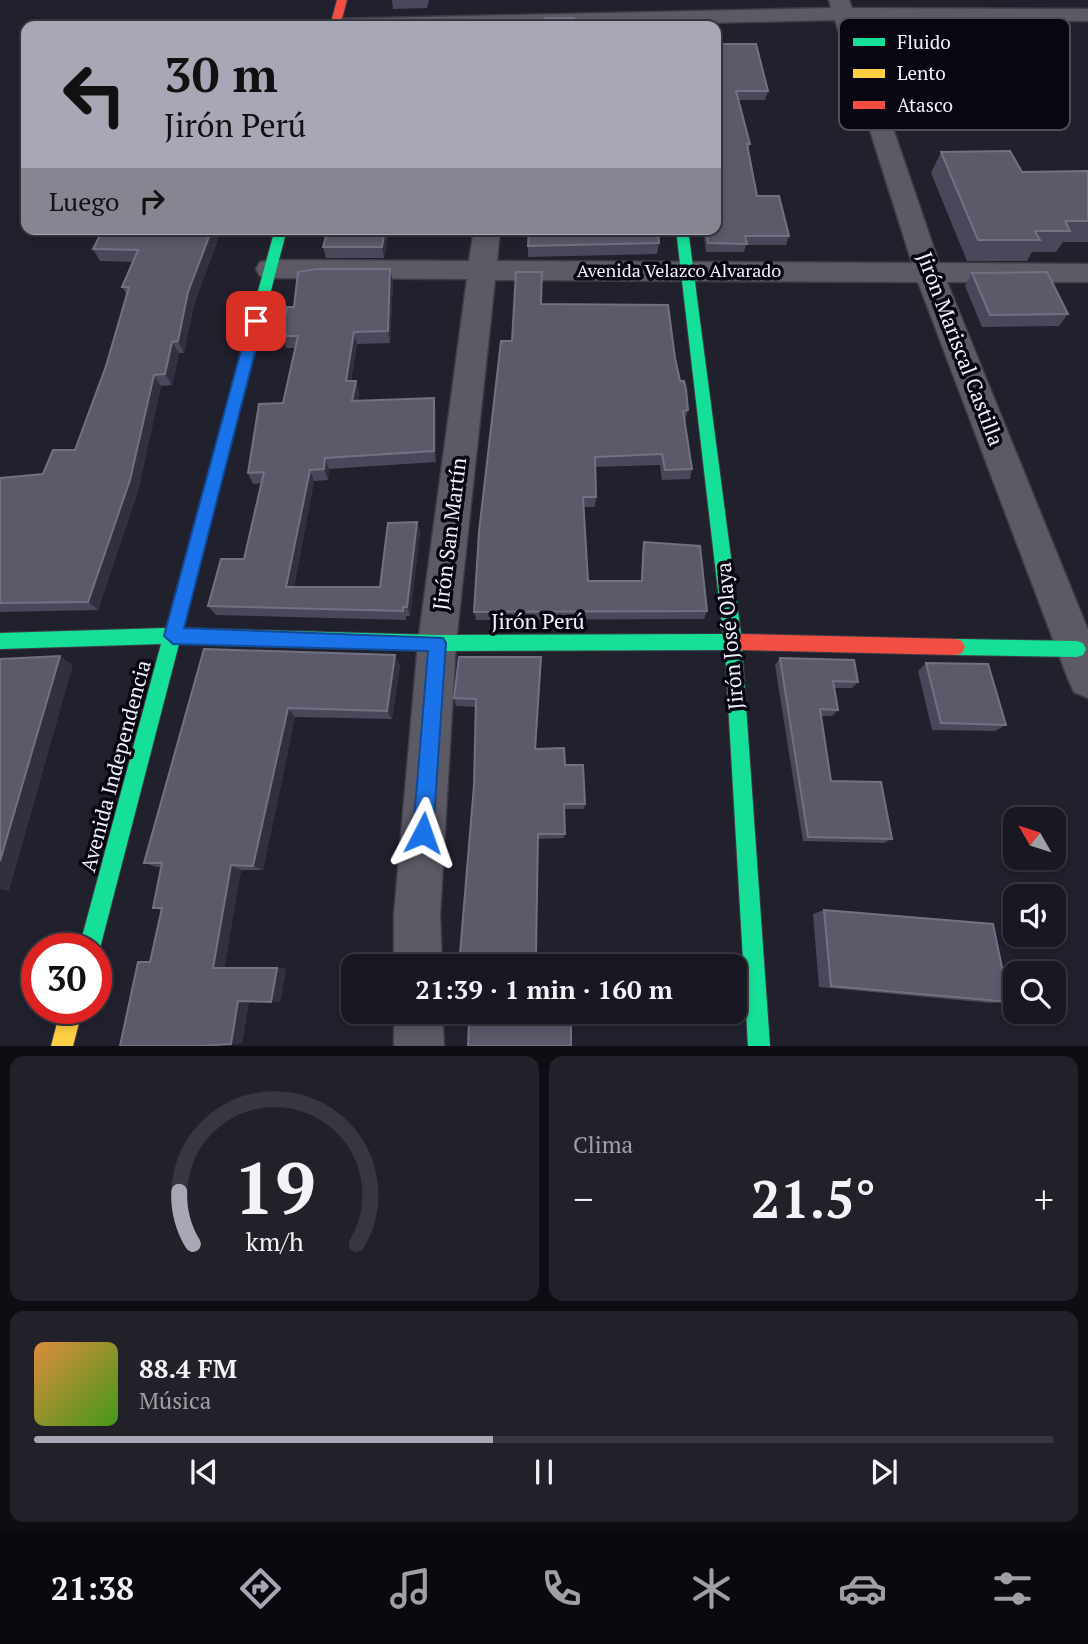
<!DOCTYPE html>
<html lang="es">
<head>
<meta charset="utf-8">
<style>
  body { margin:0; font-family:"PT Serif",serif; background:#22212a; color:#f1f3f6; height:100vh; display:flex; flex-direction:column; font-size:26px; white-space:nowrap }
  * { box-sizing:border-box; margin:0 }
  p { font-size:23px; color:#9fa0a5 }
  .icon { flex:none; width:38px; height:38px; fill:none; stroke:currentColor; stroke-width:2; stroke-linecap:round; stroke-linejoin:round }
  .map { position:relative; height:1046px; overflow:hidden }
  .sheet { display:flex; flex-direction:column; gap:10px; padding:10px; background:#0e0d13; flex:1 }
  .sheet>* { flex:none }
  .hud { position:absolute; left:21px; top:21px; width:700px; height:214px; border-radius:14px; box-shadow:0 4px 10px #0003,0 0 0 2px #373740; background:#a8a7b6; color:#111; overflow:hidden }
  .needle { width:46px; rotate:309deg }
  .fabs { position:absolute; left:1003px; top:807px; display:grid; gap:14px }
  .fabs a { display:grid; place-items:center; width:63px; height:63px; border-radius:14px; background:#191822; box-shadow:0 4px 10px #0003,0 0 0 2px #373740; font-size:35px }
  .speed { position:absolute; left:21px; top:933px; display:flex; gap:14px; font-size:35px; font-weight:700; text-align:center }
  .speed>* { display:grid; place-content:center; width:91px; height:91px; border-radius:50%; background:#191822; box-shadow:0 4px 10px #0003,0 0 0 2px #373740; line-height:1 }
  .speed .limit { border:10px solid #d22; background:#fff; color:#111 }
  .pin { position:absolute; display:grid; place-items:center; width:60px; height:60px; color:#fff; margin:-30px; border-radius:14px; box-shadow:0 4px 10px #0006 }
  .me { position:absolute; width:77px; margin:-38px; rotate:4deg; stroke-linejoin:round; filter:drop-shadow(0 0 5px #0008) }
  .turn { display:flex; align-items:center; gap:24px; height:147px; padding:0 28px; font-size:32px }
  .turn .icon { width:91px; height:91px; stroke-width:2.5 }
  .turn b { display:block; font-size:49px; line-height:60px }
  .then { display:flex; align-items:center; height:66px; padding:0 28px; background:#0003; gap:14px; font-size:26px }
  .big { font-size:52px; font-weight:800; line-height:1.1 }
  .sheet .card { flex:1; display:flex; flex-direction:column; justify-content:center; gap:10px; min-width:0; padding:0 24px; border-radius:14px; background:#22212a }
  .sheet .dial { align-items:center; gap:0 }
  .dial svg { height:182px; overflow:visible; fill:none; stroke:#373740; stroke-width:7; stroke-linecap:round; text-anchor:middle }
  .dial text { fill:#f1f3f6; stroke:none }
  .song { display:flex; align-items:center; gap:21px }
  .cover { width:84px; height:84px; border-radius:10px; background:linear-gradient(135deg,hsl(30 70% 55%),hsl(100 70% 35%)) }
  .played { height:7px; border-radius:4px; background:linear-gradient(90deg,#a8a7b6 45%,#373740 45%) }
  .keys { display:flex; justify-content:space-around; direction:ltr }
  .heat { display:flex; justify-content:space-between; align-items:center; font-size:38px; direction:ltr }
  .sheet .tiles { flex:1; display:grid; gap:10px; grid-template-columns:1fr 1fr }
  .card:last-child { grid-column:span 2 }
  .trip { position:absolute; left:341px; top:954px; width:406px; height:70px; border-radius:14px; background:#191822; box-shadow:0 4px 10px #0003,0 0 0 2px #373740; font-weight:800; line-height:70px; text-align:center }
  .tabs { display:flex; height:112px; justify-content:space-around; align-items:center; background:#0a0a0e; color:#9fa0a5 }
  .tabs .icon { width:49px; height:49px }
  .tabs .on { color:#a8a7b6 }
  .tabs b { font-size:32px; color:#f1f3f6 }
  .map>svg:first-child { display:block }
</style>
</head>
<body>
<div class="map">
<svg width="1088" height="1046" viewBox="0 0 1088 1046">
  <rect width="100%" height="100%" fill="#21202d"/>
  <g fill="none" stroke-linecap="round" stroke-linejoin="round">
    <defs>
      <path id="street" d="M829,0H849L852,8L1088,9V21L856,20L939,263L1088,264V282H947L1088,630V698L1074,692L1068,679L918,282L495,280L456,643L440,915L442,966H394V915L418,643L467,279L270,278L260,276L256,269L260,262L270,260L469,261L474,229H500L497,261L912,263L835,20L566,26L324,25L335,19L831,8Z
        M394,1012H442L444,1046H394Z"/>
      <path id="fast" d="M275,229H287L183,628L437,635L723,634L676,229H688L741,634L746,636L749,642L742,649L770,1046H748L725,650L437,651L179,644L100,948L96,956V948H79L161,644L0,649V633L166,628Z
        M956,639L1077,641L1083,643L1086,649L1083,655L1077,657L956,655L950,653L947,647L950,641Z"/>
      <path id="slow" d="M61,1008H83L73,1046H51Z"/>
      <path id="jam" d="M337,0H347L340,26H330Z
        M740,634L956,639L962,641L965,647L962,653L956,655L740,650L734,648L731,642L734,636Z"/>
    </defs>
    <use href="#street" stroke="#3d3c47" stroke-width="3"/>
    <use href="#fast" stroke="#3d3c47" stroke-width="2"/>
    <use href="#slow" stroke="#3d3c47" stroke-width="2"/>
    <use href="#jam" stroke="#3d3c47" stroke-width="2"/>
    <use href="#street" fill="#5b5a65" fill-rule="evenodd"/>
    <use href="#fast" fill="#16e098" fill-rule="evenodd"/>
    <use href="#slow" fill="#ffcf43" fill-rule="evenodd"/>
    <use href="#jam" fill="#f24e42" fill-rule="evenodd"/>
  </g>
  <path fill="#494759" d="M392,0H429L427,8L393,9Z
    M716,44L768,91L765,100H738L750,144L748,150L757,196L789,236L786,245H746L744,252H706L703,229H716Z
    M941,152L1022,172L1088,171V242H1063L1056,252H1032L1027,261H967L931,173Z
    M217,232L219,237L194,304L184,353H179L172,385L161,386L138,491L98,610L0,612V478L43,474L75,450L106,366L127,295L122,287L133,262L100,261L93,249Z
    M388,236L384,258H326L323,247Z
    M659,243L657,254L528,257V246Z
    M972,273L1068,314L1059,326L982,327L965,286Z
    M393,281L390,343L357,344L351,381H356L359,392L358,401L436,409V462L329,469L328,480L314,481L294,587H380L417,522L420,532L410,616H406V620L216,615L208,606L244,559L262,483L253,484L248,473L283,403L296,348H286L282,336L294,307Z
    M541,304L675,358L688,410L685,421L692,469L690,479L662,480L660,465L595,467L596,497L595,507H584L588,581H641L642,552L644,542L707,611L704,619L476,620L474,612L512,341Z
    M204,649L400,665L392,719L295,717L263,870H241L224,968H277L286,969L280,1002L249,1001L242,1043L211,1046H120L150,962L161,910L153,908L161,867H157L144,863Z
    M780,658L858,682L852,688H834L838,710L832,716H821L831,781L892,839L884,843L803,841L775,665Z
    M926,663L1006,725L995,731L932,730L918,671Z
    M541,665L536,749L565,765L585,804L584,809H564V838L538,839L536,953L459,966L474,785L475,707L456,706L454,698Z
    M824,910L1009,1002L990,1003L819,987L813,914Z"/>
  <path fill="#313040" d="M211,229H218L217,232L219,237L194,304L184,353L178,341L188,292Z
    M385,229H386L388,236L384,258L382,247Z
    M390,269L393,281L390,343L388,331Z
    M354,332L357,344L349,392L346,381Z
    M172,342L179,353L172,385L165,374Z
    M154,375L161,386L138,491L98,610L88,602Z
    M356,381L359,392L356,412L352,401Z
    M434,398L436,409V462L434,451Z
    M325,458L329,469L328,480L324,469Z
    M310,470L314,481L292,596L286,587Z
    M417,522L420,532L410,616L407,607Z
    M395,655L400,665L392,719L387,711Z
    M60,656L73,665L9,891L0,889V861Z
    M288,708L295,717L263,870L253,866Z
    M231,865L241,870L224,970L213,968Z
    M277,968L286,969L280,1002H271Z
    M238,1001H249L242,1043L231,1044Z"/>
  <path fill="#5b596a" stroke="#727182" stroke-width="2" d="M545,18H574L575,26H545Z
    M716,44H756L768,91H736L750,144H747L757,196H779L789,236H745L747,244L708,243L706,229H716Z
    M1010,151L1022,172L1088,171V221H1065L1070,231H1035L1040,240H978L941,152Z
    M103,229H212L188,292L178,341L172,342L165,374L154,375L130,480L88,602L0,603V478L43,474L53,450H75L106,366L129,287H122L138,250L93,249Z
    M328,229H385L382,247H323Z
    M529,229H658L659,243L528,246Z
    M317,269H390L388,331L354,332L346,381H356L352,401L434,398V451L325,458L324,469L310,470L286,587H380L388,523L417,522L407,607H403V611L208,606L221,559H244L264,472L248,473L259,404L283,403L298,336H282L287,307H294L298,272Z
    M516,272H542L541,304L668,305L675,358L680,381H684L686,389L688,410L683,411L692,469L665,470L662,454L595,457L596,497H583L588,581H642L644,542L700,546L707,611L474,612L479,532L501,341H512Z
    M1047,272L1068,314L990,315L972,273Z
    M204,649L395,655L387,711L288,708L253,866L231,865L213,968H277L271,1002L238,1001L231,1044L199,1046H120L138,962H150L162,908H153L162,863H144Z
    M60,656L0,861V659Z
    M459,657H541L535,749L564,748L565,765H583L585,804H564L565,834H538L536,953L572,954V966H459L474,785L476,699L454,698Z
    M780,658L854,660L858,682L833,681L838,710L820,709L831,781L881,782L892,839L808,837Z
    M926,663L988,664L1006,725L941,723Z
    M824,910L993,924L1009,1002L831,986Z
    M456,1012H571V1046H468L469,1021H455Z"/>
  <path fill="#1a73e8" stroke="#114b97" stroke-width="2" d="M256,317L263,321L184,628L443,638L446,643L433,833L430,840L423,843L416,840L413,833L428,651L173,644L164,636L249,321Z"/>
  <g text-anchor="middle" stroke-width="7" stroke-linejoin="round" paint-order="stroke">
    <g font-size="18" fill="#f1f0ff" stroke="#080711">
      <text x="679" y="277">Avenida Velazco Alvarado</text>
    </g>
    <g font-size="21" fill="#f1f0ff" stroke="#080711">
      <text transform="translate(960 349) rotate(69)" y="7">Jirón Mariscal Castilla</text>
      <text transform="translate(450 534) rotate(-83)" y="7">Jirón San Martín</text>
      <text x="538" y="629">Jirón Perú</text>
      <text transform="translate(730 636) rotate(-95)" y="7">Jirón José Olaya</text>
      <text transform="translate(116 766) rotate(-75)" y="7">Avenida Independencia</text>
    </g>
  </g>
  <rect x="839" y="18" width="231" height="112" rx="10" fill="#080711" stroke="#4e4d58" stroke-width="2"/>
  <rect x="853" y="38" width="32" height="8" fill="#16e098"/>
  <rect x="853" y="69" width="32" height="9" fill="#ffcf43"/>
  <rect x="853" y="101" width="32" height="8" fill="#f24e42"/>
  <g font-size="19" fill="#f1f0ff">
    <text x="897" y="49">Fluido</text>
    <text x="897" y="80">Lento</text>
    <text x="897" y="112">Atasco</text>
  </g>
</svg>
<div class="fabs">
<a><svg class="needle" viewBox="-14 -14 28 28"><path d="M0-13l5 13h-10z" fill="#e53935"/><path d="M0 13l5-13h-10z" fill="#9fa0a5"/></svg></a>
<a><svg class="icon" aria-label="sound" viewBox="0 0 24 24"><path d="M4 9h4l5-4v14l-5-4H4zM17 9q2 3 0 6"/></svg></a>
<a><svg class="icon" aria-label="search" viewBox="0 0 24 24"><circle cx="10" cy="10" r="6"/><path d="M15 15l6 6"/></svg></a>
</div>
<div class="speed"><div class="limit">30</div></div>
<div class="pin" style="left:256px;top:321px;background:#d93025"><svg class="icon" aria-label="arrive" viewBox="0 0 24 24"><path d="M6 21V4h12l-3 4 3 4H6"/></svg></div>
<svg class="me" style="left:423px;top:833px" viewBox="-20 -20 40 40"><path d="M0-17L14 15 0 8-14 15z" fill="#1a73e8" stroke="#fff" stroke-width="4"/></svg>
<div class="trip">21:39 · 1 min · 160 m</div>
<div class="hud">
<div class="turn"><svg class="icon" aria-label="left" viewBox="0 0 24 24"><path d="M17 20v-9H6M10 6l-5 5 5 5"/></svg><div><b>30 m</b>Jirón Perú</div></div>
<div class="then">Luego<svg class="icon" aria-label="right" viewBox="0 0 24 24"><path d="M7 20v-9h11M14 6l5 5-5 5"/></svg></div>
</div>
</div>
<section class="sheet">
<div class="tiles">
<div class="card dial"><svg viewBox="0 0 100 80">
<path d="M14 69A42 42 0 1 1 86 69"/>
<path d="M14 69A42 42 0 0 1 8 46" stroke="#a8a7b6"/>
<text x="50" y="56" font-size="32" font-weight="700">19</text>
<text x="50" y="72" font-size="11">km/h</text>
</svg></div>
<div class="card"><p>Clima</p>
<div class="heat"><a>−</a><b class="big">21.5°</b><a>+</a></div>
</div>
<div class="card">
<div class="song"><i class="cover"></i><div><b>88.4 FM</b><p>Música</p></div></div>
<div class="played"></div>
<div class="keys"><svg class="icon" aria-label="previous" viewBox="0 0 24 24"><path d="M18 5L8 12l10 7zM5 5v14"/></svg><svg class="icon" aria-label="pause" viewBox="0 0 24 24"><path d="M8 5v14M16 5v14"/></svg><svg class="icon" aria-label="next" viewBox="0 0 24 24"><path d="M6 5l10 7-10 7zM19 5v14"/></svg></div>
</div>
</div>
</section>
<nav class="tabs">
<b>21:38</b>
<svg class="icon on" aria-label="directions" viewBox="0 0 24 24"><path d="M12 3l9 9-9 9-9-9zM9 14v-3h6M13 9l2 2-2 2"/></svg>
<svg class="icon" aria-label="music" viewBox="0 0 24 24"><path d="M9 18V5l10-2v13"/><circle cx="6" cy="18" r="3"/><circle cx="16" cy="16" r="3"/></svg>
<svg class="icon" aria-label="phone" viewBox="0 0 24 24"><path d="M5 4h4l2 5-3 2q2 4 5 5l2-3 5 2v4C11 20 4 13 5 4z"/></svg>
<svg class="icon" aria-label="climate" viewBox="0 0 24 24"><path d="M12 3v18M4 7l16 10M4 17L20 7"/></svg>
<svg class="icon" aria-label="car" viewBox="0 0 24 24"><path d="M5 17H2v-5l4-1 3-4h7l3 4 3 1v5h-3M9 17h6M6 11h13"/><circle cx="7" cy="17" r="2"/><circle cx="17" cy="17" r="2"/></svg>
<svg class="icon" aria-label="filters" viewBox="0 0 24 24"><path d="M4 7h16M4 17h16"/><circle cx="9" cy="7" r="2"/><circle cx="15" cy="17" r="2"/></svg>
</nav>
</body>
</html>
